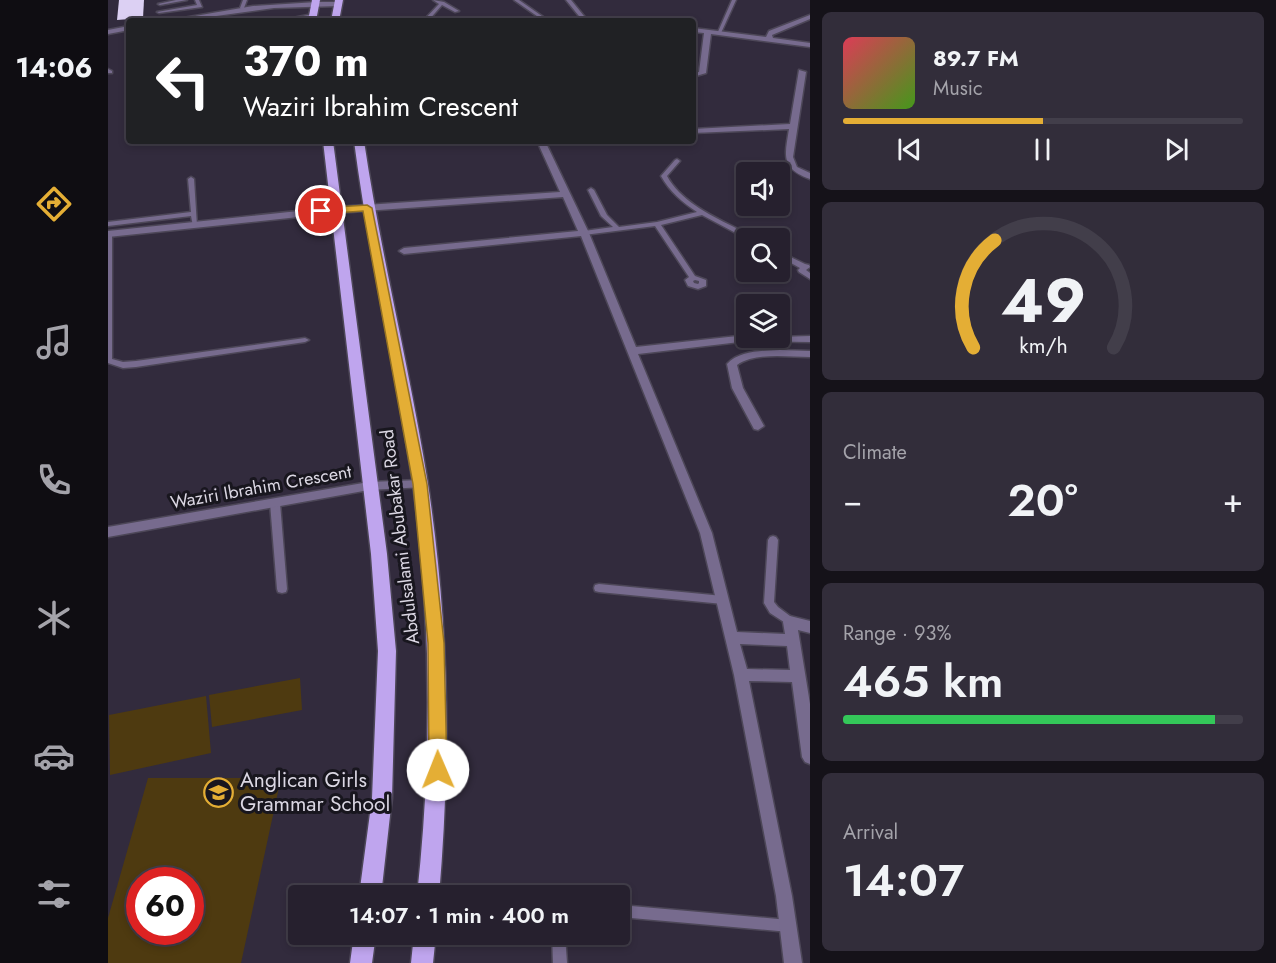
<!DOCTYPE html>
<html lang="en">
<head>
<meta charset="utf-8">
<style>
  body { margin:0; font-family:Jost,sans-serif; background:#322d3a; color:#f1f3f6; height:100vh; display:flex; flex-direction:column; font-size:22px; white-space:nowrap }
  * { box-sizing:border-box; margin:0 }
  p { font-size:20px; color:#a4a3aa }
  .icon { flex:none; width:33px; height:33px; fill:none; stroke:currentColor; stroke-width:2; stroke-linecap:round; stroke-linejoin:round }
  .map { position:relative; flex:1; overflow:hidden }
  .drawer { display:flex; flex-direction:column; gap:12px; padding:12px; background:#151219; width:466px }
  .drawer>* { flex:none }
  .guide { position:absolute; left:18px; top:18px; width:570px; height:126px; border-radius:6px; box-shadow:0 3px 9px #0003,0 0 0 2px #423e4a; background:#202124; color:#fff; overflow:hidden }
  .fabs { position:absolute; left:628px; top:162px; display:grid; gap:12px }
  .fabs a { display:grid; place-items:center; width:54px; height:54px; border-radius:6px; background:#26202e; box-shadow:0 3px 9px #0003,0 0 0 2px #423e4a; font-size:30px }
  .speed { position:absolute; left:18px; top:867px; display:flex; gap:12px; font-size:30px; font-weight:700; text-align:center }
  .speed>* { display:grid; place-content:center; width:78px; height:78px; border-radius:50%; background:#26202e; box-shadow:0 3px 9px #0003,0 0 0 2px #423e4a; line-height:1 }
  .speed .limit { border:9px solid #d22; background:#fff; color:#111 }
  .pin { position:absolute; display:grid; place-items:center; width:51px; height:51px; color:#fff; margin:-26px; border:3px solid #fff; border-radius:50%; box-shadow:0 2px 6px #0007 }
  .me { position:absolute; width:66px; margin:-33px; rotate:359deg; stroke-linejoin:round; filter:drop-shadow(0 0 4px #0008) }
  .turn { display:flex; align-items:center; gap:21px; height:126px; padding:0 18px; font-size:27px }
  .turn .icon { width:78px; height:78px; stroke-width:2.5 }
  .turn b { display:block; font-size:42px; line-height:51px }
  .big { font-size:45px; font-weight:600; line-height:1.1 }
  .drawer .widget { flex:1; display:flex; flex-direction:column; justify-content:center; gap:9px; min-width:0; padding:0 21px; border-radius:9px; background:#322d3a }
  .drawer .dial { align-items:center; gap:0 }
  .dial svg { height:156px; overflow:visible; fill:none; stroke:#423e4a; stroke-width:7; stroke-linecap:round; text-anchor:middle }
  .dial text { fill:#f1f3f6; stroke:none }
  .song { display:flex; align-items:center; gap:18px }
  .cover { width:72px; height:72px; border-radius:9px; background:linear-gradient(135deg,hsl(350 70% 55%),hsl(100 70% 35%)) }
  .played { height:6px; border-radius:3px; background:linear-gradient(90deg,#e4ae35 50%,#423e4a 50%) }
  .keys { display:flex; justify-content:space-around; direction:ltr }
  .heat { display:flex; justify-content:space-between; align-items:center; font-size:33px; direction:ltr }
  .charge { height:9px; border-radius:4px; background:linear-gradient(90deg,#34c759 93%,#423e4a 0) }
  .trip { position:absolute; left:180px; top:885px; width:342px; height:60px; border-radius:6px; background:#26202e; box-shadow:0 3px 9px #0003,0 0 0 2px #423e4a; font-weight:600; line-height:60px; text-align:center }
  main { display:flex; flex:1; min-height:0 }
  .tabs { display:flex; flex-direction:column; width:108px; justify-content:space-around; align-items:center; background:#0f0d12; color:#a4a3aa }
  .tabs .icon { width:42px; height:42px }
  .tabs .selected { color:#e4ae35 }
  .tabs b { font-size:27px; color:#f1f3f6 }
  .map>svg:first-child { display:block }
</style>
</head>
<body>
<main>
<nav class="tabs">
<b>14:06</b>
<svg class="icon selected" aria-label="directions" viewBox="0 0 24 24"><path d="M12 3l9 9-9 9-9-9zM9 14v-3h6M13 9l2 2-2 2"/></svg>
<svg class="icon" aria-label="music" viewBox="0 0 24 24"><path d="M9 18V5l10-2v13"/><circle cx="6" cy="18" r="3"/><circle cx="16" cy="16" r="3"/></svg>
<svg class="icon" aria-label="phone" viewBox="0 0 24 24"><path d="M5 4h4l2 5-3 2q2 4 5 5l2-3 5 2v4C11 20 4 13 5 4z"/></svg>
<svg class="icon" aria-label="climate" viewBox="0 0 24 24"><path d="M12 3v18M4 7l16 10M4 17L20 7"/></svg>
<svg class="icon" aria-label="car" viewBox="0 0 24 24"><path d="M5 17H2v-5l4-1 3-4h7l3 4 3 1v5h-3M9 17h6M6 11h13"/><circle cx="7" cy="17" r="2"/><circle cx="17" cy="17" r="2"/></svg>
<svg class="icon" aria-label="filters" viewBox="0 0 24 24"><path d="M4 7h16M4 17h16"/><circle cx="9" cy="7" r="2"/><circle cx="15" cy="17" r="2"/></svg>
</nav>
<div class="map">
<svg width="702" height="963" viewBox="0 0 702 963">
  <rect width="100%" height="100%" fill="#322b3d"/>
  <path fill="#4e3a10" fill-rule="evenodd" d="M192,678L194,710L104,727L101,695Z
    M98,696L103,753L2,775L1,715Z
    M40,778H173L133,963H0V918ZM32,880H82V932H32Z"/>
  <path fill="#dcd0f3" d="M11,0H36L35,18L9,20Z"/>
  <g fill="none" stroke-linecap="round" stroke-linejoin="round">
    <defs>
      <path id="service" d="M68,0H79L52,5L50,4Z
        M87,0H91L94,7L51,13L49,12L89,5Z
        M135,0H139L136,8L134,9L132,8Z
        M325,0L336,2L351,11L347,12L334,5L320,21H315L331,4Z
        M406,0H411L441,21H436Z
        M458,0H463L480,21H475Z
        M624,0H628L613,33L609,34Z
        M205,14H207V16L180,21H170Z
        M0,69L4,71V73H0Z
        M569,159L572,161L559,176C572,200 600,214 624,226C631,230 639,233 645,238L639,239L594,215L553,225L587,276L598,280V286L590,289L580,286L577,280L581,277L547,226L476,235L473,233L476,231L505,227L493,216L480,190L483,188L486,190L499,215L511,227L549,222L589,212C574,202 562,192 553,176L567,160ZM587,280L591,281V283L590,284L586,283L585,281Z
        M83,177L86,179L89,226H85L83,216L0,226V222L83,212L80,179Z
        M0,232L4,234V359L15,362L28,361L197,338L201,340L197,342L28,367L15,368L0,363Z
        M672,252L697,264L701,265L702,267L698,270L702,273V279L691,272L690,270L692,268L672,257Z
        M167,500L170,501L172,503L179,589L178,592L174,593L170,592L169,589L162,503L164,501Z
        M665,536L668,537L670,540L666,602L670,607L686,619L687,622L686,625L682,626L662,613L656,603L660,540L662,537Z
        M491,584L615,596L619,597L620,600L619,603L615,604L491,592L487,591L486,588L487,585Z
        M512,905L681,920L686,921L687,926L686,931L681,932L512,917Z
        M444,934H457L459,963H445Z"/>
      <path id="minor" d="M209,2H230L233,4L230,6L166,8L72,21H58L145,6Z
        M702,15V19L664,35L665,38L702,43V47L603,34L598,73L585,77V73L591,72L596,33L585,32V28L658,37L661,31Z
        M21,26V30L0,34V30Z
        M691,70L698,72L685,157L689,167L702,173V179C672,168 677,155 681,129L585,133V129L682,124Z
        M429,141H437L481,233L528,347L639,335V338L702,336V342L640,341L530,354L604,533L629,632L677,634L675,622L677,618L682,616L702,621V633L690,630L702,704V764L697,762L694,757L684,682L641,681L684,896L694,963H676L668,896L626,675L592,533L473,236L296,254L291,251L296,248L470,231L455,197L228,213L0,237V231L228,207L452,192ZM632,644L679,646L682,670L639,669Z
        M672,350L702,351V357C679,357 648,352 629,365L635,388L656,426L650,430L646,429L624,388L619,364C632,350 654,351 672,350Z
        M312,480L316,481L318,484L316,487L261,490L0,537V527L261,482Z"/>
      <path id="primary" d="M204,0H212L208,21H200Z
        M227,0H235L231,21H223Z
        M215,141H225L279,554L288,651L284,798L273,896H251L264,798L270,651L263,554Z
        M246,141H256C273,256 302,369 320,484C341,622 343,757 331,896H309C324,757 324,623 305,485C288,370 261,256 246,141Z
        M246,934H268L264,963H242Z
        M306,934H328L325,963H303Z"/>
    </defs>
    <use href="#service" stroke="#4d4758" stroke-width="3"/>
    <use href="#minor" stroke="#4d4758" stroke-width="3"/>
    <use href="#primary" stroke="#4d4758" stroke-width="3"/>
    <use href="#service" fill="#776b8e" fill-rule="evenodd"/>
    <use href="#minor" fill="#776b8e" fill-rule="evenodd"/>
    <use href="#primary" fill="#bfa5ee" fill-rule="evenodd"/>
  </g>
  <path fill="#e4ae35" stroke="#947122" stroke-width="1.5" d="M259,205L264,208L319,484L336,643L339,770L336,776L330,778L324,776L321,770L320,643L305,484L255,211L213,214L208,211L213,208Z"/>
  <defs>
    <symbol id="school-ring" viewBox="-11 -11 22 22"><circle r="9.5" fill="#18161e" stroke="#e4ae35" stroke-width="1.5"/><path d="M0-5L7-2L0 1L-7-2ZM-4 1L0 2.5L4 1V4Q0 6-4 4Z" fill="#e4ae35"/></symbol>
  </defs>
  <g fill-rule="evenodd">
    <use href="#school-ring" x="94" y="776" width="33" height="33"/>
  </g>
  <g text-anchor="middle" stroke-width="6" stroke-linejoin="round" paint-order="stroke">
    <g font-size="18" fill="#dbd7e3" stroke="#18161e">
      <text transform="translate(153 487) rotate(-10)" y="6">Waziri Ibrahim Crescent</text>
      <text transform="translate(292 537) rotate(-97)" y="6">Abdulsalami Abubakar Road</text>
    </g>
    <g font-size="21" fill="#dbd7e3" stroke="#18161e" text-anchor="start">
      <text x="132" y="787">Anglican Girls<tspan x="132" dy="24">Grammar School</tspan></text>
    </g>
  </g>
</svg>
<div class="fabs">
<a><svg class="icon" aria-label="sound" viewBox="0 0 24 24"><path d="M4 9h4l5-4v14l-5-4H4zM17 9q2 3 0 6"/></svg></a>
<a><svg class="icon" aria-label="search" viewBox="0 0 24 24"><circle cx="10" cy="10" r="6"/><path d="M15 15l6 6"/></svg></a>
<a><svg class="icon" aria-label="layers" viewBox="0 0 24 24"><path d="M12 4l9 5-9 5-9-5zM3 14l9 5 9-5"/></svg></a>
</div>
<div class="speed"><div class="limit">60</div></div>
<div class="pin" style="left:213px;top:211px;background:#d93025"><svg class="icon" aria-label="arrive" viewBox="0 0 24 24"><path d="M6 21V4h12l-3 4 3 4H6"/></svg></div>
<svg class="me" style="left:330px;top:770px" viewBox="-20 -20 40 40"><circle r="19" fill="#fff"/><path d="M0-13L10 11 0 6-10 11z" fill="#e4ae35"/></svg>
<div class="trip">14:07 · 1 min · 400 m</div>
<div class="guide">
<div class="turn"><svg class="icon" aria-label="left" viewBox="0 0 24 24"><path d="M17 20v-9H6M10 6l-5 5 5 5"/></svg><div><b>370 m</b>Waziri Ibrahim Crescent</div></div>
</div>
</div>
<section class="drawer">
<div class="widget">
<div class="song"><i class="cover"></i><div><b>89.7 FM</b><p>Music</p></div></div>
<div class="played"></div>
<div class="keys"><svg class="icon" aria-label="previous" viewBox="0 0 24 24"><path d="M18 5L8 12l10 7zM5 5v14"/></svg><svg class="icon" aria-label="pause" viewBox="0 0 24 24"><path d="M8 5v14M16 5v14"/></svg><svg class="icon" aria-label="next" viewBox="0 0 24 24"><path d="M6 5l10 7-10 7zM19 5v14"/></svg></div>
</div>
<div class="widget dial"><svg viewBox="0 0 100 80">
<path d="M14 69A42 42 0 1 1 86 69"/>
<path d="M14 69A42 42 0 0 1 25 14" stroke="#e4ae35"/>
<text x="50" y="56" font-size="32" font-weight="700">49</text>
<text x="50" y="72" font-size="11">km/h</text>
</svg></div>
<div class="widget"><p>Climate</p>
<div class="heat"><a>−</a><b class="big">20°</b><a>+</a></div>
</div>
<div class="widget"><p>Range · 93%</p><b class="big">465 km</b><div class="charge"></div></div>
<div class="widget"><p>Arrival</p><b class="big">14:07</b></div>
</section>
</main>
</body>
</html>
